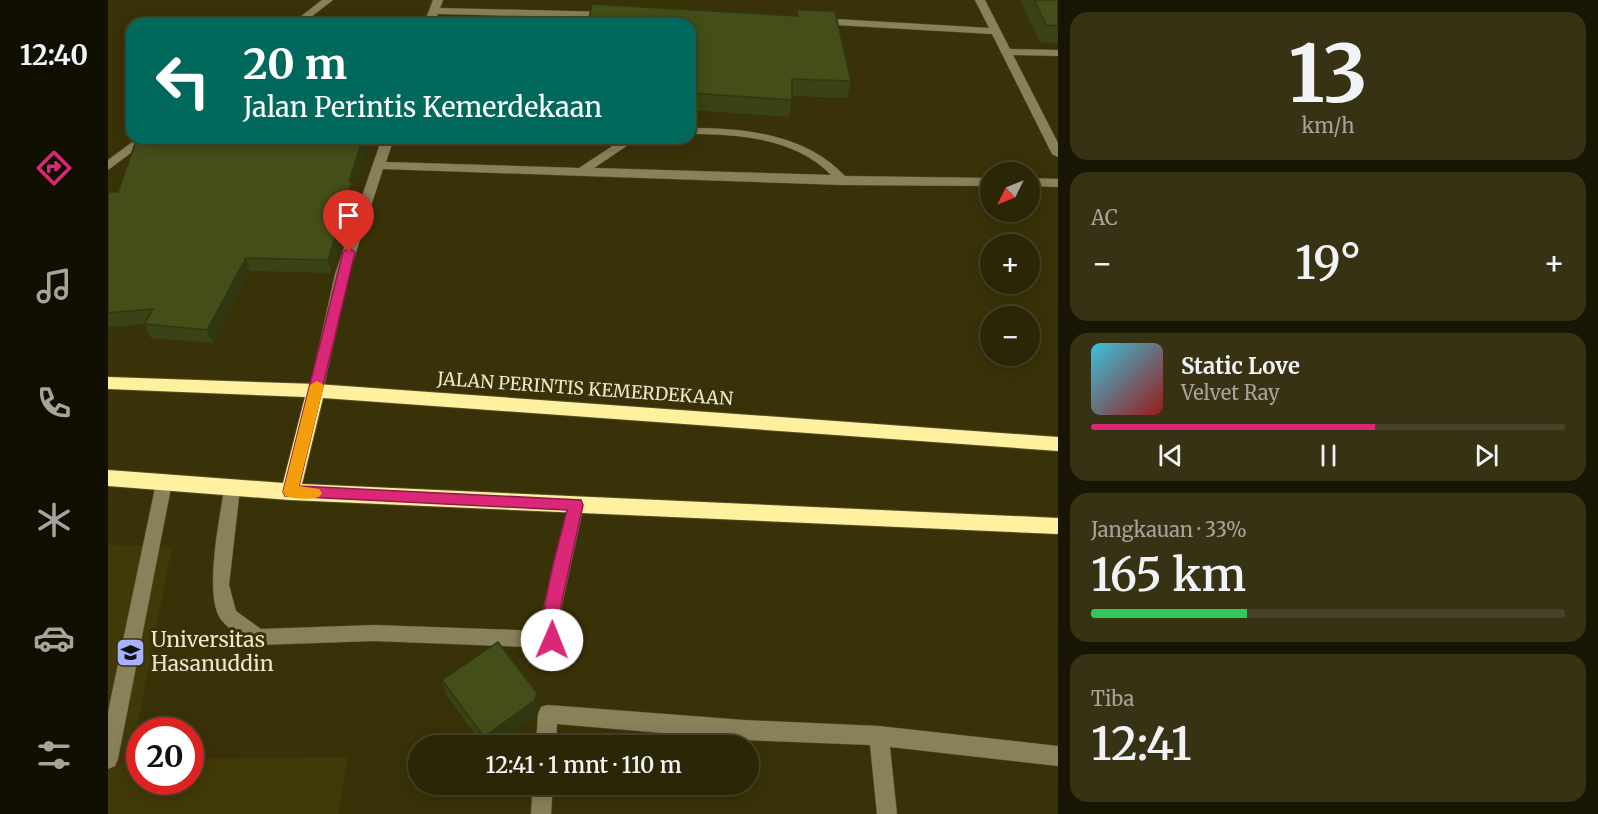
<!DOCTYPE html>
<html lang="id">
<head>
<meta charset="utf-8">
<style>
  body { margin:0; font-family:Merriweather,serif; background:#373214; color:#f1f3f6; height:100vh; display:flex; flex-direction:column; font-size:22px; white-space:nowrap }
  * { box-sizing:border-box; margin:0 }
  p { font-size:20px; color:#a6a59b }
  .icon { flex:none; width:33px; height:33px; fill:none; stroke:currentColor; stroke-width:2; stroke-linecap:round; stroke-linejoin:round }
  .map { position:relative; flex:1; overflow:hidden }
  .details { display:flex; flex-direction:column; gap:12px; padding:12px; background:#181503; width:540px }
  .details>* { flex:none }
  .hud { position:absolute; left:18px; top:18px; width:570px; height:126px; border-radius:18px; box-shadow:0 3px 15px #0003,0 0 0 2px #474328; background:#00695c; color:#fff; overflow:hidden }
  .needle { width:39px; rotate:227deg }
  .tools { position:absolute; left:872px; top:162px; display:grid; gap:12px }
  .tools a { display:grid; place-items:center; width:60px; height:60px; border-radius:50%; background:#2b2606; box-shadow:0 3px 15px #0003,0 0 0 2px #474328; font-size:30px }
  .speed { position:absolute; left:18px; top:717px; display:flex; gap:12px; font-size:30px; font-weight:700; text-align:center }
  .speed>* { display:grid; place-content:center; width:78px; height:78px; border-radius:50%; background:#2b2606; box-shadow:0 3px 15px #0003,0 0 0 2px #474328; line-height:1 }
  .speed .limit { border:9px solid #d22; background:#fff; color:#111 }
  .pin { position:absolute; display:grid; place-items:center; width:51px; height:51px; color:#fff; margin:-62px -26px; border-radius:50% 50% 50% 0; rotate:-45deg; box-shadow:0 0 6px #0007 }
  .pin .icon { rotate:45deg }
  .me { position:absolute; width:66px; margin:-33px; rotate:1deg; stroke-linejoin:round; filter:drop-shadow(0 0 4px #0008) }
  .turn { display:flex; align-items:center; gap:21px; height:126px; padding:0 18px; font-size:27px }
  .turn .icon { width:78px; height:78px; stroke-width:2.5 }
  .turn b { display:block; font-size:42px; line-height:51px }
  .big { font-size:45px; font-weight:600; line-height:1.1 }
  .details .tile { flex:1; display:flex; flex-direction:column; justify-content:center; gap:9px; min-width:0; padding:0 21px; border-radius:18px; background:#373214 }
  .details .dial { align-items:center; gap:0 }
  .dial b { font-size:78px; line-height:1 }
  .song { display:flex; align-items:center; gap:18px }
  .cover { width:72px; height:72px; border-radius:9px; background:linear-gradient(135deg,hsl(190 70% 55%),hsl(0 70% 35%)) }
  .played { height:6px; border-radius:3px; background:linear-gradient(90deg,#db2777 60%,#474328 60%) }
  .keys { display:flex; justify-content:space-around; direction:ltr }
  .heat { display:flex; justify-content:space-between; align-items:center; font-size:33px; direction:ltr }
  .charge { height:9px; border-radius:4px; background:linear-gradient(90deg,#34c759 33%,#474328 0) }
  .trip { position:absolute; left:300px; top:735px; width:351px; height:60px; border-radius:30px; background:#2b2606; box-shadow:0 3px 15px #0003,0 0 0 2px #474328; font-weight:600; line-height:60px; text-align:center }
  main { display:flex; flex:1; min-height:0 }
  .menu { display:flex; flex-direction:column; width:108px; justify-content:space-around; align-items:center; background:#110f02; color:#a6a59b }
  .menu .icon { width:42px; height:42px }
  .menu .on { color:#db2777 }
  .menu b { font-size:27px; color:#f1f3f6 }
  .map>svg:first-child { display:block }
</style>
</head>
<body>
<main>
<nav class="menu">
<b>12:40</b>
<svg class="icon on" aria-label="directions" viewBox="0 0 24 24"><path d="M12 3l9 9-9 9-9-9zM9 14v-3h6M13 9l2 2-2 2"/></svg>
<svg class="icon" aria-label="music" viewBox="0 0 24 24"><path d="M9 18V5l10-2v13"/><circle cx="6" cy="18" r="3"/><circle cx="16" cy="16" r="3"/></svg>
<svg class="icon" aria-label="phone" viewBox="0 0 24 24"><path d="M5 4h4l2 5-3 2q2 4 5 5l2-3 5 2v4C11 20 4 13 5 4z"/></svg>
<svg class="icon" aria-label="climate" viewBox="0 0 24 24"><path d="M12 3v18M4 7l16 10M4 17L20 7"/></svg>
<svg class="icon" aria-label="car" viewBox="0 0 24 24"><path d="M5 17H2v-5l4-1 3-4h7l3 4 3 1v5h-3M9 17h6M6 11h13"/><circle cx="7" cy="17" r="2"/><circle cx="17" cy="17" r="2"/></svg>
<svg class="icon" aria-label="filters" viewBox="0 0 24 24"><path d="M4 7h16M4 17h16"/><circle cx="9" cy="7" r="2"/><circle cx="15" cy="17" r="2"/></svg>
</nav>
<div class="map">
<svg width="950" height="814" viewBox="0 0 950 814">
  <rect width="100%" height="100%" fill="#393208"/>
  <path fill="#413907" d="M0,545L64,547L23,759H31L32,782H82L83,759L240,757L230,814H0Z"/>
  <g fill="none" stroke-linecap="round" stroke-linejoin="round">
    <defs>
      <path id="minor" d="M214,0H225L194,24H183Z
        M325,0H335L332,8L503,12L508,15L503,18L330,14L326,24H316Z
        M867,0H877L902,49L950,50V56L905,55L950,143V157L944,154L884,34L710,24L705,21L710,18L881,28Z
        M582,128C637,128 697,134 737,176L882,178V186L735,185L275,169L241,274L215,391L213,395H203L201,391L227,274L274,138H286L278,162L471,168L515,139L536,138L523,143L486,168L723,175C688,138 630,134 582,134Z
        M30,138H43L0,170V160Z
        M921,178L950,179V187L921,186Z
        M56,477L62,478L64,483L10,759L7,766L0,769V712L48,483L50,478Z
        M124,482L130,484L132,489L121,585L128,611L153,629L266,625L435,631L436,605L460,505L462,500L468,498L474,500L476,505L454,605L453,640L450,646L444,648L266,641L150,645C139,641 123,631 115,622C94,601 112,518 116,489L118,484Z
        M440,705L636,720L771,726L950,746V766L782,747L789,814H769L762,745L636,740L449,724L448,746H428L430,714L433,707Z
        M425,784H445L443,814H423Z"/>
      <path id="highway" d="M0,377L208,384L950,437V451L215,398L194,484L950,518V534L182,500L0,486V470L175,483L197,397L0,389Z"/>
    </defs>
    <use href="#minor" stroke="#564f28" stroke-width="1"/>
    <use href="#highway" stroke="#564f28" stroke-width="2"/>
    <use href="#minor" fill="#888159" fill-rule="evenodd"/>
    <use href="#highway" fill="#fff09f" fill-rule="evenodd"/>
  </g>
  <path fill="#3a4315" d="M912,0H950V43L932,42Z
    M689,10L743,81L739,98L684,96L681,117L582,110V24L688,16Z
    M29,138H262L245,189L247,195L223,273L142,271L105,343L43,338L36,324L7,327L0,326V192H10Z
    M334,680L429,693L430,707L428,716L386,746H375L338,694Z"/>
  <path fill="#303711" d="M255,138H262L245,189L247,195L223,273L220,260L241,182Z
    M138,258L142,271L105,343L99,330Z
    M429,693L430,707L428,716L386,746H378L376,737Z"/>
  <path fill="#444e18" stroke="#303711" stroke-width="1.5" d="M926,0H950V26L938,25Z
    M484,4L690,16L689,10L727,11L743,81L684,79V100L582,93V24H480Z
    M29,138H255L241,182H244L220,260L138,258L99,330L36,324L45,309L0,313V192H10Z
    M390,642L429,693L426,701L376,737L334,680Z"/>
  <path fill="#db2777" stroke="#8e194d" stroke-width="1.5" d="M241,248L247,252L191,486L473,500L475,505L453,605V640L450,645L444,647L438,645C427,620 452,540 459,510L177,496L175,492L235,252Z"/>
  <path fill="#f59e0b" d="M209,381L216,385L191,486L211,489L214,493L211,497C202,500 187,499 177,496L175,492L202,385Z"/>
  <defs>
    <symbol id="university-square" viewBox="-11 -11 22 22"><rect x="-9" y="-9" width="18" height="18" rx="4" fill="#a9b0fc" stroke="#393208"/><path d="M0-5L7-2L0 1L-7-2ZM-4 1L0 2.5L4 1V4Q0 6-4 4Z" fill="#111"/></symbol>
  </defs>
  <g fill-rule="evenodd">
    <use href="#university-square" x="6" y="636" width="33" height="33"/>
  </g>
  <g text-anchor="middle" stroke-width="6" stroke-linejoin="round" paint-order="stroke">
    <g font-size="18" fill="#ede8cd" stroke="#393208">
      <text transform="translate(477 389) rotate(4)" y="6">JALAN PERINTIS KEMERDEKAAN</text>
    </g>
    <g font-size="21" fill="#ede8cd" stroke="#393208" text-anchor="start">
      <text x="43" y="647">Universitas<tspan x="43" dy="24">Hasanuddin</tspan></text>
    </g>
  </g>
</svg>
<div class="tools">
<a><svg class="needle" viewBox="-14 -14 28 28"><path d="M0-13l5 13h-10z" fill="#e53935"/><path d="M0 13l5-13h-10z" fill="#a6a59b"/></svg></a>
<a>+</a>
<a>−</a>
</div>
<div class="speed"><div class="limit">20</div></div>
<div class="pin" style="left:241px;top:252px;background:#d93025"><svg class="icon" aria-label="arrive" viewBox="0 0 24 24"><path d="M6 21V4h12l-3 4 3 4H6"/></svg></div>
<svg class="me" style="left:444px;top:640px" viewBox="-20 -20 40 40"><circle r="19" fill="#fff"/><path d="M0-13L10 11 0 6-10 11z" fill="#db2777"/></svg>
<div class="trip">12:41 · 1 mnt · 110 m</div>
<div class="hud">
<div class="turn"><svg class="icon" aria-label="left" viewBox="0 0 24 24"><path d="M17 20v-9H6M10 6l-5 5 5 5"/></svg><div><b>20 m</b>Jalan Perintis Kemerdekaan</div></div>
</div>
</div>
<section class="details">
<div class="tile dial"><b>13</b><p>km/h</p></div>
<div class="tile"><p>AC</p>
<div class="heat"><a>−</a><b class="big">19°</b><a>+</a></div>
</div>
<div class="tile">
<div class="song"><i class="cover"></i><div><b>Static Love</b><p>Velvet Ray</p></div></div>
<div class="played"></div>
<div class="keys"><svg class="icon" aria-label="previous" viewBox="0 0 24 24"><path d="M18 5L8 12l10 7zM5 5v14"/></svg><svg class="icon" aria-label="pause" viewBox="0 0 24 24"><path d="M8 5v14M16 5v14"/></svg><svg class="icon" aria-label="next" viewBox="0 0 24 24"><path d="M6 5l10 7-10 7zM19 5v14"/></svg></div>
</div>
<div class="tile"><p>Jangkauan · 33%</p><b class="big">165 km</b><div class="charge"></div></div>
<div class="tile"><p>Tiba</p><b class="big">12:41</b></div>
</section>
</main>
</body>
</html>
